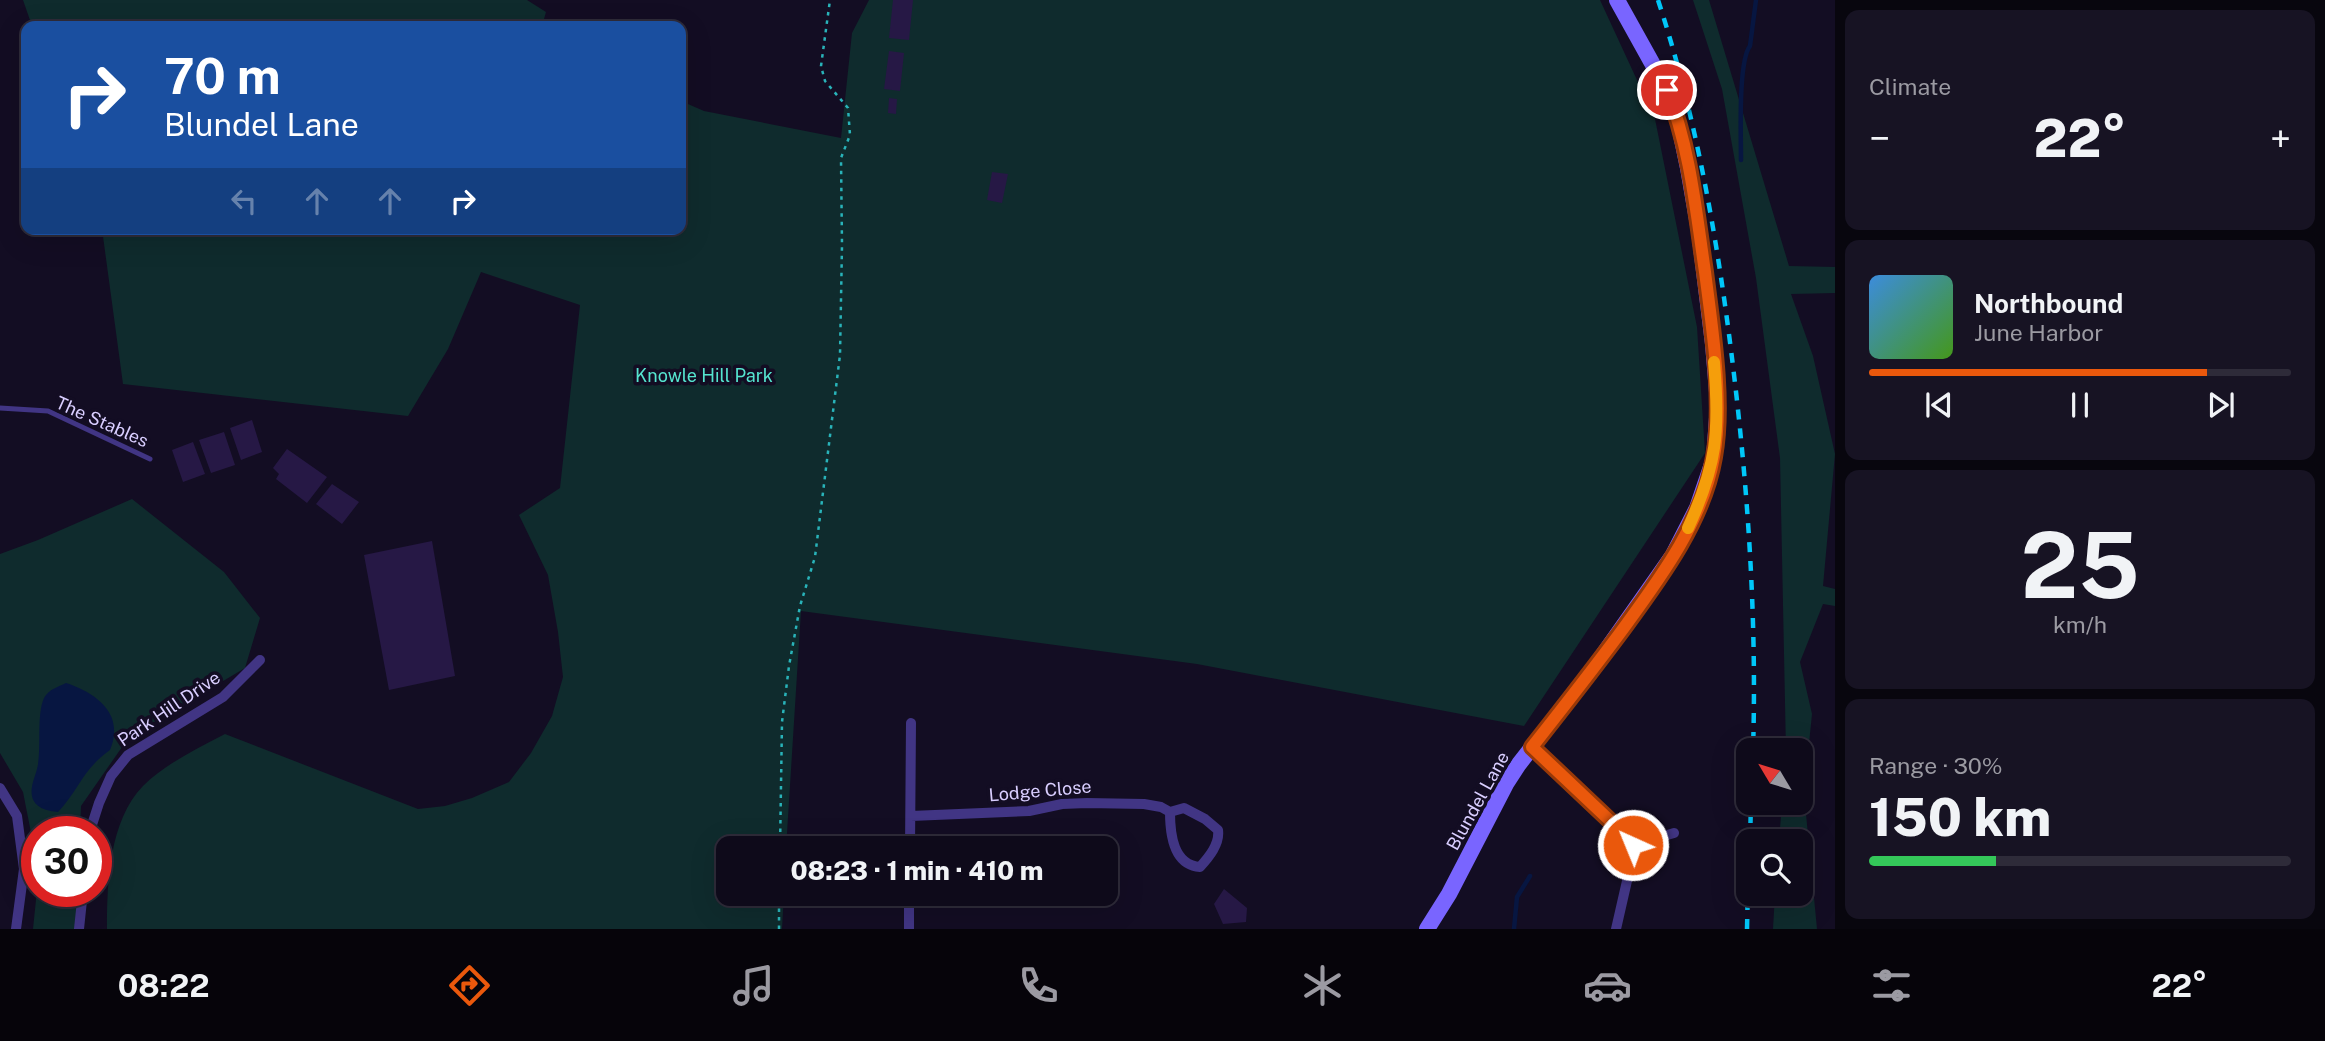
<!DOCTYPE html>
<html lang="en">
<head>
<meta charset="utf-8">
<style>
  body { margin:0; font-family:"Public Sans",sans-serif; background:#171323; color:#f1f3f6; height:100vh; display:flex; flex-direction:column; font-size:26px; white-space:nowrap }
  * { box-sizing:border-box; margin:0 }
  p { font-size:23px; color:#9b9aa2 }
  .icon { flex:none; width:38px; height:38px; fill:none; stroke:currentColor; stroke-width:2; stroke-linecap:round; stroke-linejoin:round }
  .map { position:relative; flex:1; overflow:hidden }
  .details { display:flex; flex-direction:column; gap:10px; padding:10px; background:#08060e; width:490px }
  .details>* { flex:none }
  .top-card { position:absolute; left:21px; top:21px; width:665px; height:214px; border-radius:14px; box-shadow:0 7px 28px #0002,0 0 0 2px #2e2b39; background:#1a4fa0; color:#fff; overflow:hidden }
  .needle { width:46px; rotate:308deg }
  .fabs { position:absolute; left:1736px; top:738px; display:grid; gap:14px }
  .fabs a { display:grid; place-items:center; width:77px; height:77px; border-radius:14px; background:#0e0a1a; box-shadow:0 7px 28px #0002,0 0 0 2px #2e2b39; font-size:35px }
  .speed { position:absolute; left:21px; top:816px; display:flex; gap:14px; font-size:35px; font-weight:700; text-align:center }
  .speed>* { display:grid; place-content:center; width:91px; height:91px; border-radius:50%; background:#0e0a1a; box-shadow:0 7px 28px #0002,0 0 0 2px #2e2b39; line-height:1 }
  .speed .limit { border:10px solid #d22; background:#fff; color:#111 }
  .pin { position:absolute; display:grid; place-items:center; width:60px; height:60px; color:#fff; margin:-30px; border:4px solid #fff; border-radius:50%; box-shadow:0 2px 7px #0007 }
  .me { position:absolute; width:77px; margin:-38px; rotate:316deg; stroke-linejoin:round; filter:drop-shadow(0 0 5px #0008) }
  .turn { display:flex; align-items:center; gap:24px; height:147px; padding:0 28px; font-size:32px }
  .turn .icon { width:91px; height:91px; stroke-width:2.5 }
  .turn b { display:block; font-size:49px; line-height:60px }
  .lanes { display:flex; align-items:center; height:66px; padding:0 28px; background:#0003; justify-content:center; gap:35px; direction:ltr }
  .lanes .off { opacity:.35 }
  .big { font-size:52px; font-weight:800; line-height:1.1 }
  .details .tile { flex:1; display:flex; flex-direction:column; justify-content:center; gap:10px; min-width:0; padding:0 24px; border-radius:14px; background:#171323 }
  .details .dial { align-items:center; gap:0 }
  .dial b { font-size:91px; line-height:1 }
  .song { display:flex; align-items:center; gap:21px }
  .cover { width:84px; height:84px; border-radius:10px; background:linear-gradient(135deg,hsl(210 70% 55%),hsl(100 70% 35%)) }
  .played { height:7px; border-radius:4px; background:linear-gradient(90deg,#ea580c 80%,#2e2b39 80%) }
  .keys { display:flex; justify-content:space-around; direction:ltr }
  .heat { display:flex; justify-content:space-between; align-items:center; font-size:38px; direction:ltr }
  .charge { height:10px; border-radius:5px; background:linear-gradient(90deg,#34c759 30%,#2e2b39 0) }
  .trip { position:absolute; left:716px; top:836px; width:402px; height:70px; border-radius:14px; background:#0e0a1a; box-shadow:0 7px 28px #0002,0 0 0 2px #2e2b39; font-weight:800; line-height:70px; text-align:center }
  .dock { display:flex; height:112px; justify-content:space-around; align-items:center; background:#06040a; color:#9b9aa2 }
  .dock .icon { width:49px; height:49px }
  .dock .selected { color:#ea580c }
  .dock b { font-size:32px; color:#f1f3f6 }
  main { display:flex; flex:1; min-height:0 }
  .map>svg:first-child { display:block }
</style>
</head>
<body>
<main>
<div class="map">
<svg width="1835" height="929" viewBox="0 0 1835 929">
  <rect width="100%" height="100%" fill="#130d23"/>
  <path fill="#0f2b2d" d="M23,0H527L546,12L542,26H32Z
    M869,0H1600L1655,119L1697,327L1705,453L1524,726L1197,664L801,611L786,849H728V894H784L782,929H107C107,883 109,821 143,786C166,763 197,749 225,734L418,809L445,806L472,798L509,782L531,753L552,716L563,677L558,632L548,575L519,515L560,488L580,305L481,272L448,349L408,416L123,384L102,229H681V101L704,111L841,138L852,33Z
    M1693,0H1709L1789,266L1835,267V293L1791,294L1813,356L1835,454L1823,586L1835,589V606L1823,604L1800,662L1812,714L1804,793L1817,929H1773L1775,894H1801V842H1779L1782,803H1801V751H1786L1780,458L1756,278L1722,89Z
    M132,499L224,572L260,618L245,668L129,737L81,806L80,831H37V863L23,792L0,753V554L38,540Z
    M37,890L77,891L76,929H33Z"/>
  <path fill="#071641" d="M66,683C88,690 116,706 114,733C114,739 112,745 110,750C82,770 79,790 58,812C48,811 34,808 32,796C30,787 35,777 37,769C42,750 36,716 44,698C49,689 58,687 66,683Z"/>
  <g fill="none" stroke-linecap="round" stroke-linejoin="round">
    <path stroke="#071641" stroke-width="4.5" d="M1741,160C1741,137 1738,61 1750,46L1756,0
      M1514,929L1517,897L1530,876"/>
  </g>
  <path fill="#261845" d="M893,0H913L909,40L889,38Z
    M889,51L904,53L900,91L884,89Z
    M889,98L897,99L896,114L888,113Z
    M992,172L1008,174L1002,203L987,200Z
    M252,420L262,452L241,460L230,428Z
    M224,432L235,465L211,473L199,440Z
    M193,442L205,474L183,482L172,450Z
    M287,449L327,477L307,503L276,479L279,474L273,468Z
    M332,484L359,502L342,524L316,504Z
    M432,541L455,676L389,690L364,555Z
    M1224,889L1247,908L1246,922L1223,924L1214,904Z"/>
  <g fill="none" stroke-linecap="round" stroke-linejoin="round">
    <path stroke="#29b3b9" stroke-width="2.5" stroke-dasharray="3.5 5" stroke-linecap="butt" d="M780,849L782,722L789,666L800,606L815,557L840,355L842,245L841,158L850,135L848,108L825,81L821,66L830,0
      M779,929V894"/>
    <path stroke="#413584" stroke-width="5" d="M0,408L48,411L150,459"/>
    <path stroke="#413584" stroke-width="10" d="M1532,747L1624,833L1633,845L1632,859L1616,929
      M0,788L17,816L24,869L16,929
      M911,816L1029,811L1062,804L1087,803L1144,804L1161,807L1170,812C1170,834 1173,865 1200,867C1209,857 1220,844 1218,830L1205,819L1184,808L1170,812
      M90,831L99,803L111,776L128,755L223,697L260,660
      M1633,845L1674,833
      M910,849L911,723
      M79,929L83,891
      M909,929V894"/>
    <path stroke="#7965ff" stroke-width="16" d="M1427,929L1449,894L1506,784L1519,764L1595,666L1673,555L1697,508L1714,458L1718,404L1713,344L1699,231L1688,168L1679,125L1667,90L1617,0"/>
    <path stroke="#00c7f9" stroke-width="4.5" stroke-dasharray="10 9" stroke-linecap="butt" d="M1658,0C1696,116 1717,237 1732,358C1748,488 1757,620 1753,751
      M1750,842L1751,803
      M1747,929L1748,884"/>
  </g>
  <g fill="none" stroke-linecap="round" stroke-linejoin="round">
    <defs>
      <path id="route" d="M1633,845L1623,833L1532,747C1562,709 1591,672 1620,633C1658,581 1703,522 1714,457C1724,402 1712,327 1705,272C1696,211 1690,147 1667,90"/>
    </defs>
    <use href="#route" stroke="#983908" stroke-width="18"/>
    <use href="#route" stroke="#ea580c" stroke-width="12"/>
    <path stroke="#f59e0b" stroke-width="12" d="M1688,528C1717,465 1720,431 1714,362"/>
  </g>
  <g text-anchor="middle" stroke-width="7" stroke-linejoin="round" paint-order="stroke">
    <g font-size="18" fill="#55e4cf" stroke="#130d23">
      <text x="704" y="382">Knowle Hill Park</text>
    </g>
    <g font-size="18" fill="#d9ceff" stroke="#130d23">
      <text transform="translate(102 422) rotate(24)" y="6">The Stables</text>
      <text transform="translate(169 709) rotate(-34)" y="6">Park Hill Drive</text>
      <text transform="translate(1040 791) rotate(-5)" y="6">Lodge Close</text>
      <text transform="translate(1478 801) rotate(-61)" y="6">Blundel Lane</text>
    </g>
  </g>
</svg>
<div class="fabs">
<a><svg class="needle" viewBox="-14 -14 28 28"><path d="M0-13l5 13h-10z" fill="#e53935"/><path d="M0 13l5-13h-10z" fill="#9b9aa2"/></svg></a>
<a><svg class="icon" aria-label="search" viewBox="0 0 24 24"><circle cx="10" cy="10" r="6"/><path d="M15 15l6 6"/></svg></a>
</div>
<div class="speed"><div class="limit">30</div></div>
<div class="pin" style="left:1667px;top:90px;background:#d93025"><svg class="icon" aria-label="arrive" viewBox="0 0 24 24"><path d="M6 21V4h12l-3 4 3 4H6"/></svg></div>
<svg class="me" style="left:1633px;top:845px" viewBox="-20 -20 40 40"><circle r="17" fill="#ea580c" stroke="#fff" stroke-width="3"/><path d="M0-11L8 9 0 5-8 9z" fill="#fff"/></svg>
<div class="trip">08:23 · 1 min · 410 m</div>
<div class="top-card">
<div class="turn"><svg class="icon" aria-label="right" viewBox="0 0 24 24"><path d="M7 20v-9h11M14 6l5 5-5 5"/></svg><div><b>70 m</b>Blundel Lane</div></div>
<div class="lanes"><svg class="icon off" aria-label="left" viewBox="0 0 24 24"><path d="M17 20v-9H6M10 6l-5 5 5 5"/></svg><svg class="icon off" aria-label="ahead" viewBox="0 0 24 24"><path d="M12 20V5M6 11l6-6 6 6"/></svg><svg class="icon off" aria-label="ahead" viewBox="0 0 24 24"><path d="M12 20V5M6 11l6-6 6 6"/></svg><svg class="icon" aria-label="right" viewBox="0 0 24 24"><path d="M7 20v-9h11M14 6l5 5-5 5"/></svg></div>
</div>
</div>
<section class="details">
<div class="tile"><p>Climate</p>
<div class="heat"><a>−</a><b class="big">22°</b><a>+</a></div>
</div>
<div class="tile">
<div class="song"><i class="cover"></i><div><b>Northbound</b><p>June Harbor</p></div></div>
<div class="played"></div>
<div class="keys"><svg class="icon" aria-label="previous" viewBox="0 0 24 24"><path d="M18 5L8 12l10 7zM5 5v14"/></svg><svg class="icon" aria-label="pause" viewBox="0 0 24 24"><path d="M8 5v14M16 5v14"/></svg><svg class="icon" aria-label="next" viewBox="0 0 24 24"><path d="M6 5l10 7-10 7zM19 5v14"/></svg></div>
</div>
<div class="tile dial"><b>25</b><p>km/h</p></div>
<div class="tile"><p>Range · 30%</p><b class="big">150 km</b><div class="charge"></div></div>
</section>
</main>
<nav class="dock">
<b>08:22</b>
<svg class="icon selected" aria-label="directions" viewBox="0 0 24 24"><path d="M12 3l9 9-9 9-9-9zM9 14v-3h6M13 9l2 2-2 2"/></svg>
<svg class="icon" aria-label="music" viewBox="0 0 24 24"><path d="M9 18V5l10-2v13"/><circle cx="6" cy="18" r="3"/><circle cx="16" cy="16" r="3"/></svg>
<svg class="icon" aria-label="phone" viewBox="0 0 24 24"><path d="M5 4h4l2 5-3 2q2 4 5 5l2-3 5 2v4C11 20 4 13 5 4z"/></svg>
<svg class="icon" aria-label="climate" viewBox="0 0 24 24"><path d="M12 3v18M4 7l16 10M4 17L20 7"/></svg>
<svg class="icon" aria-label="car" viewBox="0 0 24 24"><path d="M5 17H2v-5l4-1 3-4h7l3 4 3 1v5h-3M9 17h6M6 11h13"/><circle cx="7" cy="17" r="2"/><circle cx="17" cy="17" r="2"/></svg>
<svg class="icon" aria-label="filters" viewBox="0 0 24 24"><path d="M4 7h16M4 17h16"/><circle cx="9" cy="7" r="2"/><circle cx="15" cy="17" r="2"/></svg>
<b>22°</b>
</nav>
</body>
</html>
